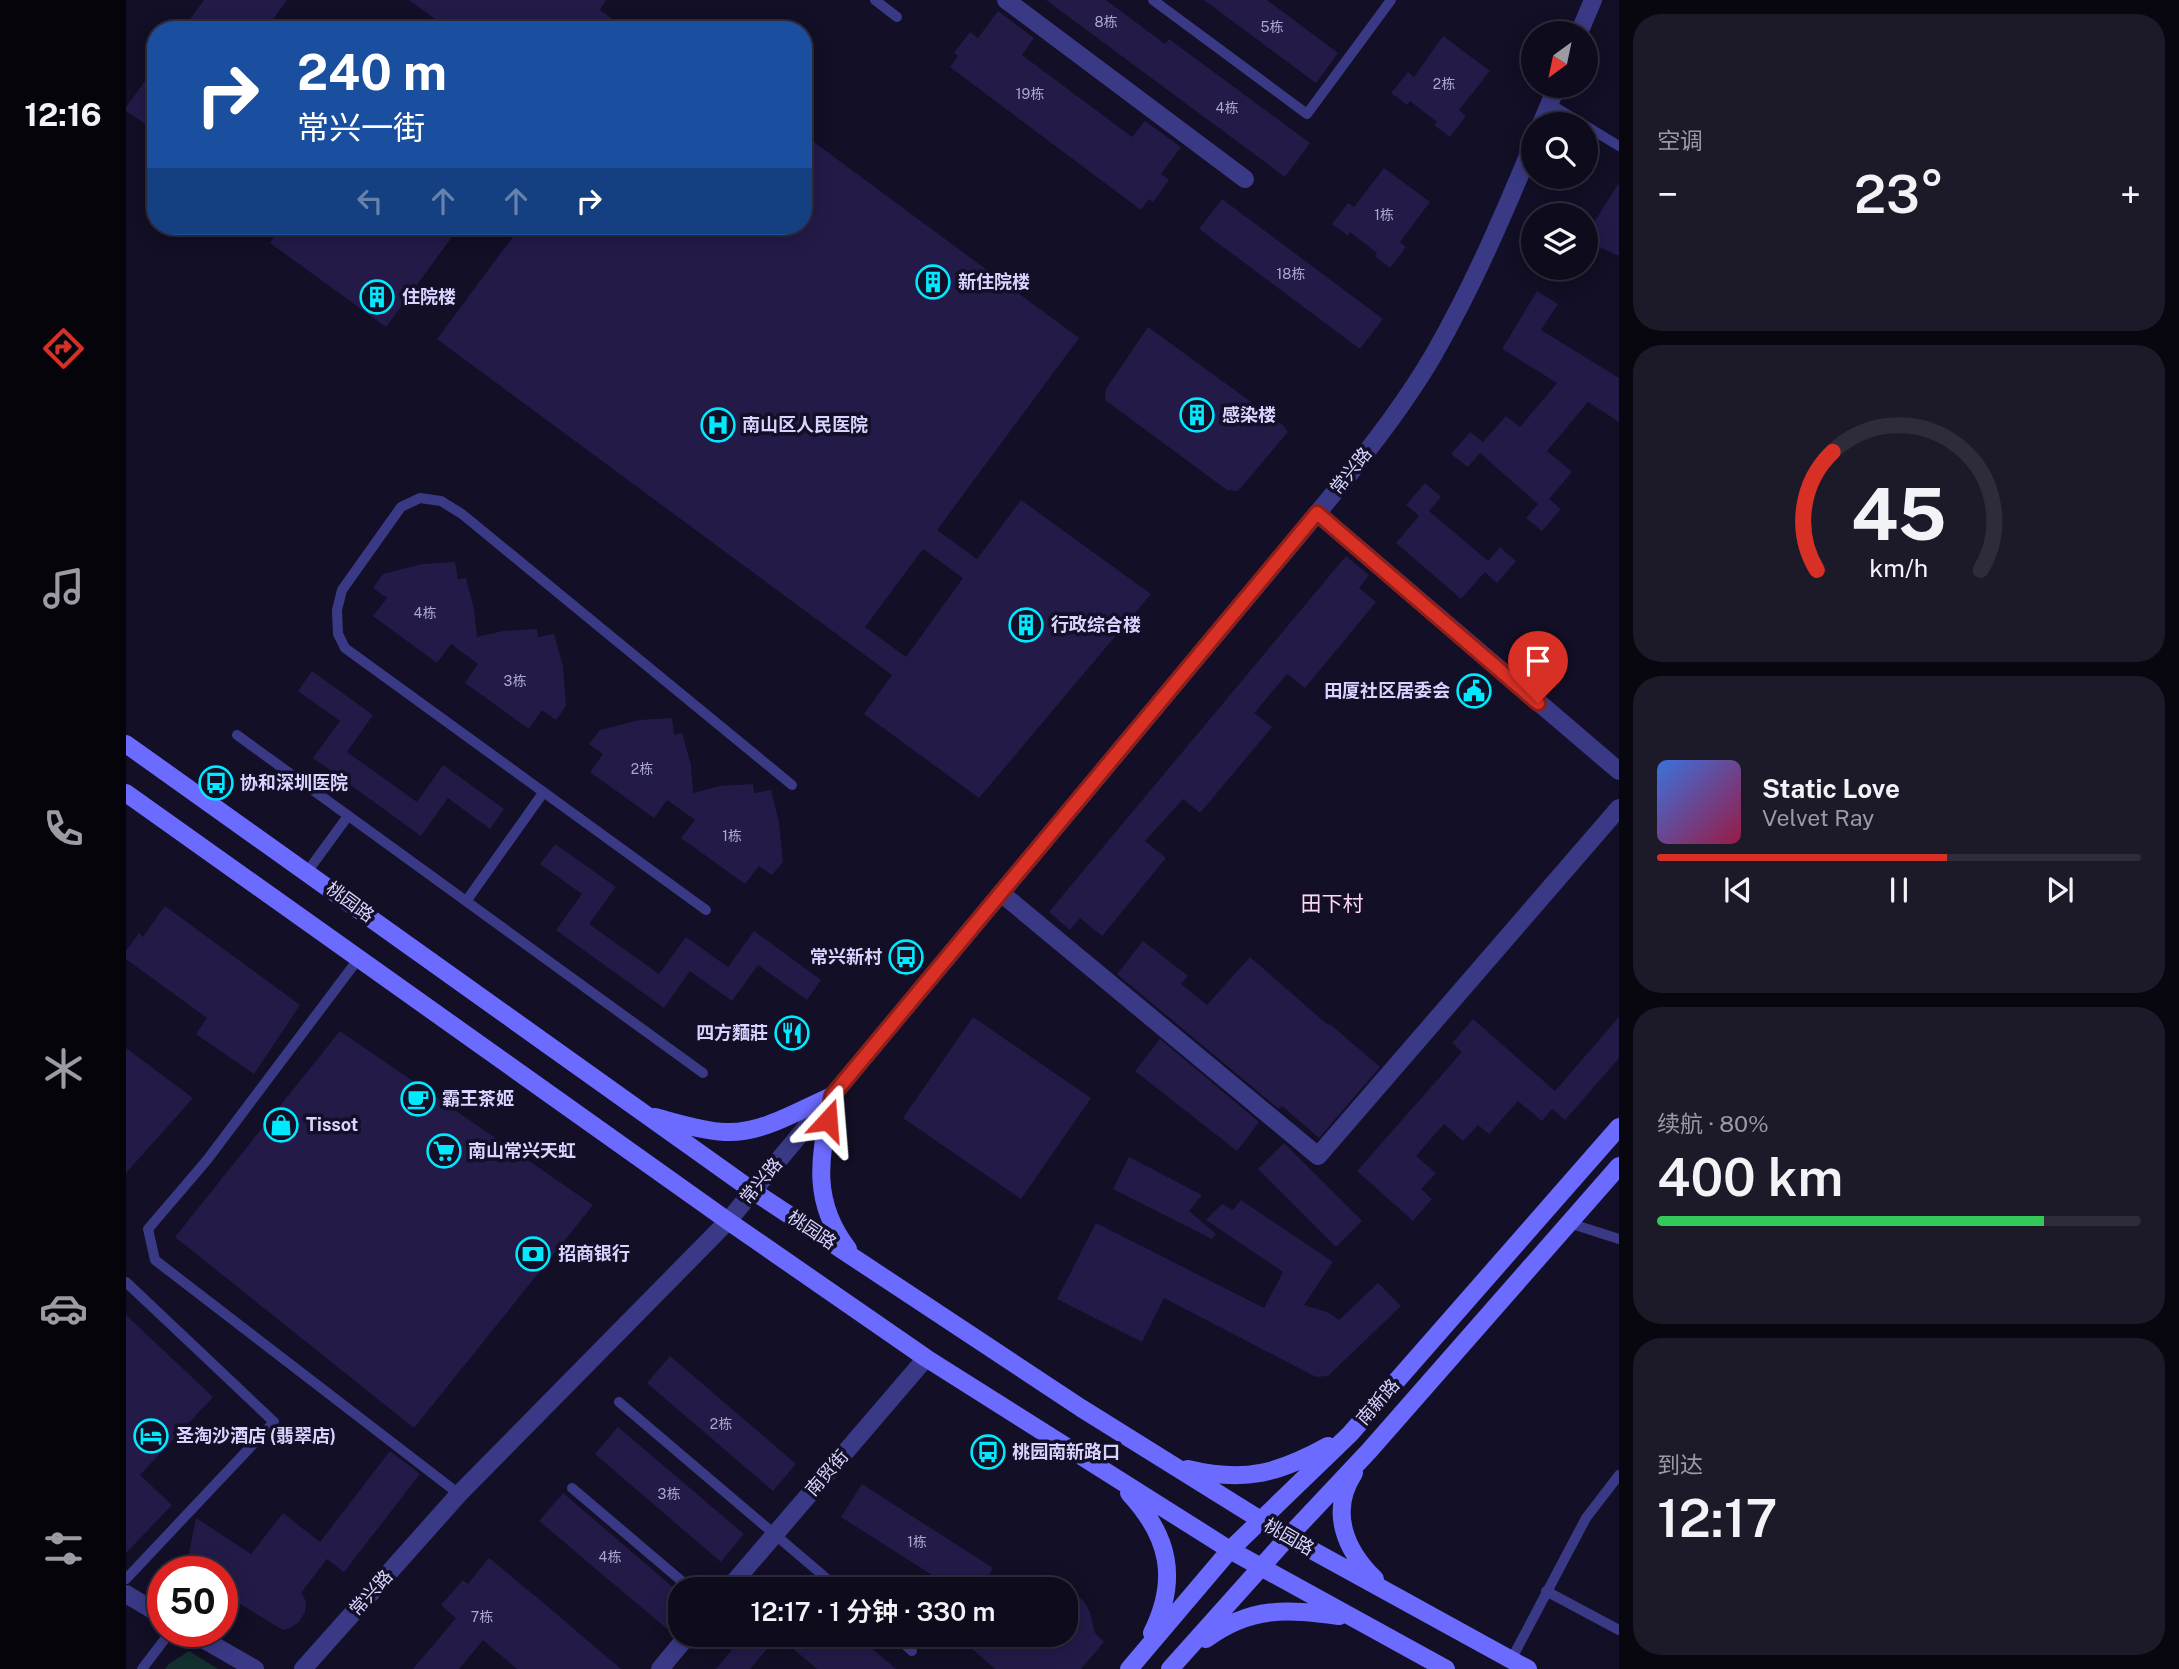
<!DOCTYPE html>
<html lang="zh">
<head>
<meta charset="utf-8">
<style>
  body { margin:0; font-family:"Public Sans","Noto Sans SC",sans-serif; background:#1c1929; color:#f1f3f6; height:100vh; display:flex; flex-direction:column; font-size:26px; white-space:nowrap }
  * { box-sizing:border-box; margin:0 }
  p { font-size:23px; color:#9b9ba3 }
  .icon { flex:none; width:38px; height:38px; fill:none; stroke:currentColor; stroke-width:2; stroke-linecap:round; stroke-linejoin:round }
  .map { position:relative; flex:1; overflow:hidden }
  .details { display:flex; flex-direction:column; gap:14px; padding:14px; background:#08060f; width:560px }
  .details>* { flex:none }
  .guide { position:absolute; left:21px; top:21px; width:665px; height:214px; border-radius:28px; box-shadow:0 4px 18px #0003,0 0 0 2px #2e2b3b; background:#1a4fa0; color:#fff; overflow:hidden }
  .needle { width:46px; rotate:213deg }
  .tools { position:absolute; left:1395px; top:21px; display:grid; gap:14px }
  .tools a { display:grid; place-items:center; width:77px; height:77px; border-radius:50%; background:#0e0b1c; box-shadow:0 4px 18px #0003,0 0 0 2px #2e2b3b; font-size:35px }
  .speed { position:absolute; left:21px; top:1556px; display:flex; gap:14px; font-size:35px; font-weight:700; text-align:center }
  .speed>* { display:grid; place-content:center; width:91px; height:91px; border-radius:50%; background:#0e0b1c; box-shadow:0 4px 18px #0003,0 0 0 2px #2e2b3b; line-height:1 }
  .speed .limit { border:10px solid #d22; background:#fff; color:#111 }
  .pin { position:absolute; display:grid; place-items:center; width:60px; height:60px; color:#fff; margin:-72px -30px; border-radius:50% 50% 50% 0; rotate:-45deg; box-shadow:0 0 7px #0007 }
  .pin .icon { rotate:45deg }
  .me { position:absolute; width:77px; margin:-38px; rotate:19deg; stroke-linejoin:round; filter:drop-shadow(0 0 5px #0008) }
  .turn { display:flex; align-items:center; gap:24px; height:147px; padding:0 35px; font-size:32px }
  .turn .icon { width:91px; height:91px; stroke-width:2.5 }
  .turn b { display:block; font-size:49px; line-height:60px }
  .lanes { display:flex; align-items:center; height:66px; padding:0 35px; background:#0003; justify-content:center; gap:35px; direction:ltr }
  .lanes .off { opacity:.35 }
  .big { font-size:52px; font-weight:600; line-height:1.1 }
  .details .widget { flex:1; display:flex; flex-direction:column; justify-content:center; gap:10px; min-width:0; padding:0 24px; border-radius:28px; background:#1c1929 }
  .details .dial { align-items:center; gap:0 }
  .dial svg { height:182px; overflow:visible; fill:none; stroke:#2e2b3b; stroke-width:7; stroke-linecap:round; text-anchor:middle }
  .dial text { fill:#f1f3f6; stroke:none }
  .song { display:flex; align-items:center; gap:21px }
  .cover { width:84px; height:84px; border-radius:10px; background:linear-gradient(135deg,hsl(220 70% 55%),hsl(340 70% 35%)) }
  .played { height:7px; border-radius:4px; background:linear-gradient(90deg,#d93025 60%,#2e2b3b 60%) }
  .keys { display:flex; justify-content:space-around; direction:ltr }
  .heat { display:flex; justify-content:space-between; align-items:center; font-size:38px; direction:ltr }
  .charge { height:10px; border-radius:5px; background:linear-gradient(90deg,#34c759 80%,#2e2b3b 0) }
  .trip { position:absolute; left:542px; top:1577px; width:410px; height:70px; border-radius:28px; background:#0e0b1c; box-shadow:0 4px 18px #0003,0 0 0 2px #2e2b3b; font-weight:600; line-height:70px; text-align:center }
  main { display:flex; flex:1; min-height:0 }
  .menu { display:flex; flex-direction:column; width:126px; justify-content:space-around; align-items:center; background:#06040b; color:#9b9ba3 }
  .menu .icon { width:49px; height:49px }
  .menu .selected { color:#d93025 }
  .menu b { font-size:32px; color:#f1f3f6 }
  .map>svg:first-child { display:block }
</style>
</head>
<body>
<main>
<nav class="menu">
<b>12:16</b>
<svg class="icon selected" aria-label="directions" viewBox="0 0 24 24"><path d="M12 3l9 9-9 9-9-9zM9 14v-3h6M13 9l2 2-2 2"/></svg>
<svg class="icon" aria-label="music" viewBox="0 0 24 24"><path d="M9 18V5l10-2v13"/><circle cx="6" cy="18" r="3"/><circle cx="16" cy="16" r="3"/></svg>
<svg class="icon" aria-label="phone" viewBox="0 0 24 24"><path d="M5 4h4l2 5-3 2q2 4 5 5l2-3 5 2v4C11 20 4 13 5 4z"/></svg>
<svg class="icon" aria-label="climate" viewBox="0 0 24 24"><path d="M12 3v18M4 7l16 10M4 17L20 7"/></svg>
<svg class="icon" aria-label="car" viewBox="0 0 24 24"><path d="M5 17H2v-5l4-1 3-4h7l3 4 3 1v5h-3M9 17h6M6 11h13"/><circle cx="7" cy="17" r="2"/><circle cx="17" cy="17" r="2"/></svg>
<svg class="icon" aria-label="filters" viewBox="0 0 24 24"><path d="M4 7h16M4 17h16"/><circle cx="9" cy="7" r="2"/><circle cx="15" cy="17" r="2"/></svg>
</nav>
<div class="map">
<svg width="1493" height="1669" viewBox="0 0 1493 1669">
  <rect width="100%" height="100%" fill="#120f26"/>
  <path fill="#12312f" d="M63,1651L92,1669H39L43,1664Z"/>
  <path fill="#231a48" fill-rule="evenodd" d="M78,0H161L139,30H56Z
    M283,0H480L474,10L501,30H324Z
    M920,0H980L1039,44L1043,39L1184,143L1159,177Z
    M1078,0H1141L1212,53L1190,83Z
    M872,11L908,38L896,55L1006,137L1019,121L1055,147L1035,174L1043,180L1027,202L1023,199L1015,210L824,67L832,56L828,53L844,32L852,38Z
    M1317,36L1364,71L1333,110L1340,116L1324,137L1308,125L1311,122L1284,101L1281,105L1265,93L1282,72L1288,77Z
    M30,66V131L0,111V107Z
    M677,134L953,338L811,530L851,559L895,500L1025,594L853,798L738,714L766,675L311,339L395,226H677ZM797,549L837,578L780,657L739,627Z
    M1258,168L1304,202L1274,242L1280,247L1264,268L1249,256L1251,253L1224,232L1222,236L1206,224L1222,203L1228,207Z
    M1493,183V256L1471,246L1464,236L1465,227Z
    M1096,199L1257,319L1234,349L1073,229Z
    M155,226H334L260,327L144,243Z
    M1411,291L1432,304L1415,330L1493,378V422L1462,402L1421,451L1446,472L1423,499L1435,509L1416,531L1400,518L1412,504L1354,453L1342,467L1325,454L1344,432L1357,442L1380,416L1394,427L1431,383L1376,349Z
    M1022,327L1158,426L1162,432L1112,491L1101,490L979,400L980,389Z
    M1299,483L1315,497L1303,511L1362,561L1374,547L1390,561L1371,583L1359,572L1335,599L1270,543L1293,516L1280,505Z
    M1220,556L1243,575L1233,588L1250,602L1179,688L1161,674L1128,713L1146,727L1074,813L1057,799L1019,841L1040,858L976,936L954,918L944,930L923,912Z
    M329,562L332,579L340,578L348,609L351,637L377,631L411,629L412,637L428,634L437,666L440,706L430,720L416,710L403,729L339,683L352,664L325,644L311,663L247,616L261,598L247,588L257,574L296,564Z
    M186,671L247,715L221,752L291,802L317,765L378,809L364,829L322,798L295,836L187,758L214,721L172,691Z
    M546,718L548,735L556,733L565,765L567,793L594,786L627,784L628,793L645,790L653,822L657,862L646,875L633,866L619,884L555,838L569,820L541,800L528,818L464,772L477,754L463,744L474,730L513,720Z
    M429,844L490,887L463,924L533,974L560,937L602,967L628,931L695,980L681,1000L632,965L606,1001L564,971L538,1008L430,930L456,894L414,864Z
    M39,906L174,1005L128,1074L70,1034L81,1018L0,959V951L13,933L17,937Z
    M1017,941L1062,976L1055,984L1081,1005L1124,957L1202,1025L1204,1024L1254,1067L1193,1138L1156,1106L1153,1109L991,974Z
    M847,1017L965,1098L895,1199L777,1118Z
    M1493,1017V1058L1439,1120L1426,1109L1416,1121L1392,1101L1363,1134L1352,1125L1337,1141L1318,1124L1290,1156L1310,1173L1295,1189L1306,1199L1287,1221L1231,1171L1336,1052L1326,1043L1347,1019L1429,1091Z
    M214,1031L467,1205L288,1428L49,1237Z
    M1034,1039L1133,1122L1111,1151L1009,1071Z
    M0,1048L67,1098L0,1173Z
    M1158,1143L1236,1221L1210,1247L1132,1169Z
    M1003,1157L1076,1195L1063,1211L1090,1234L1086,1239L987,1189Z
    M1115,1200L1207,1262L1178,1305L1201,1312L1213,1320L1252,1283L1275,1306L1202,1376L1190,1377L1038,1298L1016,1342L931,1299L970,1223L1138,1308L1157,1272L1080,1220L1096,1204L1107,1210Z
    M0,1315L87,1397L14,1475L46,1505L0,1553Z
    M544,1356L670,1464L647,1491L521,1383Z
    M492,1427L618,1534L595,1562L469,1454Z
    M264,1451L294,1474L218,1572L201,1559L175,1593L180,1601L179,1612L173,1622L164,1628L158,1630L152,1627L96,1593V1572H59L70,1518L125,1554L157,1513L194,1542Z
    M736,1484L867,1568L854,1589H828L715,1517Z
    M437,1493L555,1594V1611L540,1628L413,1521Z
    M363,1558L415,1601L495,1669H391L357,1640L333,1669H287L330,1618L315,1605L337,1580L342,1584Z
    M940,1583L959,1603L964,1612L969,1633L978,1642L955,1669H869L843,1646L852,1634H940Z
    M619,1634H729L770,1669H691L652,1636L624,1669H590Z"/>
  <g fill="none" stroke-linecap="round" stroke-linejoin="round">
    <path stroke="#3a3986" stroke-width="10" d="M749,0L771,17
      M1027,0L1181,114L1265,0
      M1424,104L1457,124
      M1460,126L1493,146
      M111,735L577,1073
      M181,872L222,816
      M341,900L417,793
      M580,910L219,648L212,634L211,610L216,590L275,507L294,498L315,501L336,514L666,785
      M233,958L81,1160L22,1229L29,1260L333,1494
      M1443,1223L1493,1239
      M0,1282L148,1422L0,1579
      M493,1402L713,1589
      M446,1488L565,1589
      M1420,1591L1493,1630
      M767,1634L786,1651
      M1385,1660L1460,1518L1493,1475
      M16,1669L45,1631"/>
    <path stroke="#3a3986" stroke-width="18" d="M880,0L1119,179
      M1191,513L1493,771
      M875,893L1192,1156L1493,808
      M602,1589L800,1358
      M0,1594L37,1616
      M63,1631L129,1669
      M534,1669L563,1634"/>
    <path stroke="#3a3986" stroke-width="18" d="M1453,33L1467,0
      M1415,124L1431,86
      M177,1669L333,1494L602,1221L1218,481C1250,440 1282,399 1308,354C1347,286 1377,216 1407,144"/>
    <path stroke="#6c6bff" stroke-width="18" d="M0,744L627,1191L955,1408L1162,1537L1402,1669
      M0,793L602,1221L800,1358L1104,1550L1320,1669
      M706,1096C695,1154 683,1198 722,1249
      M529,1117C552,1123 576,1131 599,1132C636,1134 673,1110 706,1096
      M1062,1469C1119,1483 1153,1473 1202,1446
      M1228,1473C1203,1511 1219,1550 1249,1579
      M1003,1493C1043,1536 1053,1579 1026,1633
      M1080,1639C1125,1606 1161,1609 1213,1616
      M1003,1669L1104,1550L1224,1434L1493,1127
      M1044,1669L1162,1537L1243,1451L1493,1166"/>
  </g>
  <g fill="none" stroke-linecap="round" stroke-linejoin="round">
    <defs>
      <path id="route" d="M702,1120L706,1096L1191,513L1412,703"/>
    </defs>
    <use href="#route" stroke="#8d1f18" stroke-width="18"/>
    <use href="#route" stroke="#d93025" stroke-width="12"/>
  </g>
  <defs>
    <symbol id="building-ring" viewBox="-11 -11 22 22"><circle r="9.5" fill="#120f26" stroke="#00eaff" stroke-width="1.5"/><path d="M-4-6H4V6H1V3H-1V6H-4ZM-2.5-4.3h1.7v1.8h-1.7ZM.8-4.3h1.7v1.8H.8ZM-2.5-1h1.7V.8h-1.7ZM.8-1h1.7V.8H.8Z" fill="#00eaff"/></symbol>
    <symbol id="hospital-ring" viewBox="-11 -11 22 22"><circle r="9.5" fill="#120f26" stroke="#00eaff" stroke-width="1.5"/><path d="M-5-5h3v3.5h4V-5h3V5h-3V1.5h-4V5h-3Z" fill="#00eaff"/></symbol>
    <symbol id="civic-ring" viewBox="-11 -11 22 22"><circle r="9.5" fill="#120f26" stroke="#00eaff" stroke-width="1.5"/><path d="M-.6-6.5H3V-4.5H.6V-3L4-1V1h2V6H-6V1h2V-1L-.6-3ZM-1.2 2.5V6h2.4V2.5Z" fill="#00eaff"/></symbol>
    <symbol id="bus-ring" viewBox="-11 -11 22 22"><circle r="9.5" fill="#120f26" stroke="#00eaff" stroke-width="1.5"/><path d="M-5-6H5V4H4V6H2V4H-2V6H-4V4H-5ZM-3.5-4V0h7V-4ZM-3.5 1.2v1.5H-2V1.2ZM2 1.2v1.5H3.5V1.2Z" fill="#00eaff"/></symbol>
    <symbol id="restaurant-ring" viewBox="-11 -11 22 22"><circle r="9.5" fill="#120f26" stroke="#00eaff" stroke-width="1.5"/><path d="M-5-6h1v4h1v-4h1v4h1v-4h1v5L-1.5 .5V6h-2V.5L-5-1ZM5-6V6H3V1.5H1.5Q1.5-4 5-6Z" fill="#00eaff"/></symbol>
    <symbol id="cafe-ring" viewBox="-11 -11 22 22"><circle r="9.5" fill="#120f26" stroke="#00eaff" stroke-width="1.5"/><path d="M-5.5-4.5H6V0H3Q3 3.5 0 3.5H-2.5Q-5.5 3.5-5.5 0ZM3-3.2v2h1.7v-2ZM-6 4.5H4V6H-6Z" fill="#00eaff"/></symbol>
    <symbol id="shop-ring" viewBox="-11 -11 22 22"><circle r="9.5" fill="#120f26" stroke="#00eaff" stroke-width="1.5"/><path d="M-5-2.5h2.3a2.7 3.5 0 0 1 5.4 0H5L5.5 6h-11ZM-1.5-2.5h3a1.5 2.3 0 0 0-3 0Z" fill="#00eaff"/></symbol>
    <symbol id="supermarket-ring" viewBox="-11 -11 22 22"><circle r="9.5" fill="#120f26" stroke="#00eaff" stroke-width="1.5"/><path d="M-6-5.5h2.5l.6 2H6L4.5 2H-2.5L-4.4-4H-6ZM-1.5 3.2a1.3 1.3 0 1 0 .1 0ZM3 3.2a1.3 1.3 0 1 0 .1 0Z" fill="#00eaff"/></symbol>
    <symbol id="bank-ring" viewBox="-11 -11 22 22"><circle r="9.5" fill="#120f26" stroke="#00eaff" stroke-width="1.5"/><path d="M-6-4H6V4H-6ZM0-2.3a2.3 2.3 0 1 0 0 4.6a2.3 2.3 0 1 0 0-4.6Z" fill="#00eaff"/></symbol>
    <symbol id="hotel-ring" viewBox="-11 -11 22 22"><circle r="9.5" fill="#120f26" stroke="#00eaff" stroke-width="1.5"/><path d="M-6-4.5h1.5V1H6V5H4.5V3h-9V5H-6ZM-4 0a1.8 1.8 0 1 1 3.6 0ZM.5 0V-2.5h3Q6-2.5 6 0Z" fill="#00eaff"/></symbol>
  </defs>
  <g fill-rule="evenodd">
    <use href="#building-ring" x="788" y="263" width="38" height="38"/>
    <use href="#building-ring" x="232" y="278" width="38" height="38"/>
    <use href="#building-ring" x="1052" y="396" width="38" height="38"/>
    <use href="#hospital-ring" x="573" y="406" width="38" height="38"/>
    <use href="#building-ring" x="881" y="606" width="38" height="38"/>
    <use href="#civic-ring" x="1329" y="672" width="38" height="38"/>
    <use href="#bus-ring" x="71" y="764" width="38" height="38"/>
    <use href="#bus-ring" x="761" y="938" width="38" height="38"/>
    <use href="#restaurant-ring" x="647" y="1014" width="38" height="38"/>
    <use href="#cafe-ring" x="273" y="1080" width="38" height="38"/>
    <use href="#shop-ring" x="136" y="1106" width="38" height="38"/>
    <use href="#supermarket-ring" x="299" y="1132" width="38" height="38"/>
    <use href="#bank-ring" x="388" y="1235" width="38" height="38"/>
    <use href="#hotel-ring" x="6" y="1417" width="38" height="38"/>
    <use href="#bus-ring" x="843" y="1433" width="38" height="38"/>
  </g>
  <g text-anchor="middle" stroke-width="7" stroke-linejoin="round" paint-order="stroke">
    <g font-size="14" fill="#aba6d1">
      <text x="980" y="27">8栋</text>
      <text x="1146" y="32">5栋</text>
      <text x="1318" y="89">2栋</text>
      <text x="904" y="99">19栋</text>
      <text x="1101" y="113">4栋</text>
      <text x="1258" y="220">1栋</text>
      <text x="1165" y="279">18栋</text>
      <text x="299" y="618">4栋</text>
      <text x="389" y="686">3栋</text>
      <text x="516" y="774">2栋</text>
      <text x="606" y="841">1栋</text>
      <text x="595" y="1429">2栋</text>
      <text x="543" y="1499">3栋</text>
      <text x="791" y="1547">1栋</text>
      <text x="484" y="1562">4栋</text>
      <text x="356" y="1622">7栋</text>
    </g>
    <g font-size="18" font-weight="bold" fill="#d8d4ff" stroke="#120f26" text-anchor="start">
      <text x="832" y="288">新住院楼</text>
      <text x="276" y="303">住院楼</text>
      <text x="1096" y="421">感染楼</text>
      <text x="616" y="431">南山区人民医院</text>
      <text x="925" y="631">行政综合楼</text>
      <text x="1324" y="697" text-anchor="end">田厦社区居委会</text>
      <text x="114" y="789">协和深圳医院</text>
      <text x="756" y="963" text-anchor="end">常兴新村</text>
      <text x="642" y="1039" text-anchor="end">四方麵莊</text>
      <text x="316" y="1105">霸王茶姬</text>
      <text x="180" y="1131">Tissot</text>
      <text x="342" y="1157">南山常兴天虹</text>
      <text x="432" y="1260">招商银行</text>
      <text x="50" y="1442">圣淘沙酒店 (翡翠店)</text>
      <text x="886" y="1458">桃园南新路口</text>
    </g>
    <g font-size="18" fill="#d8d4ff" stroke="#120f26">
      <text transform="translate(1225 471) rotate(-51)" y="6">常兴路</text>
      <text transform="translate(224 902) rotate(36)" y="6">桃园路</text>
      <text transform="translate(635 1181) rotate(-50)" y="6">常兴路</text>
      <text transform="translate(686 1230) rotate(34)" y="6">桃园路</text>
      <text transform="translate(1252 1402) rotate(-49)" y="6">南新路</text>
      <text transform="translate(701 1473) rotate(-49)" y="6">南贸街</text>
      <text transform="translate(1163 1537) rotate(30)" y="6">桃园路</text>
      <text transform="translate(245 1593) rotate(-48)" y="6">常兴路</text>
    </g>
    <g font-size="21" fill="#ffd6f1" stroke="#120f26">
      <text x="1206" y="911">田下村</text>
    </g>
  </g>
</svg>
<div class="tools">
<a><svg class="needle" viewBox="-14 -14 28 28"><path d="M0-13l5 13h-10z" fill="#e53935"/><path d="M0 13l5-13h-10z" fill="#9b9ba3"/></svg></a>
<a><svg class="icon" aria-label="search" viewBox="0 0 24 24"><circle cx="10" cy="10" r="6"/><path d="M15 15l6 6"/></svg></a>
<a><svg class="icon" aria-label="layers" viewBox="0 0 24 24"><path d="M12 4l9 5-9 5-9-5zM3 14l9 5 9-5"/></svg></a>
</div>
<div class="speed"><div class="limit">50</div></div>
<div class="pin" style="left:1412px;top:703px;background:#d93025"><svg class="icon" aria-label="arrive" viewBox="0 0 24 24"><path d="M6 21V4h12l-3 4 3 4H6"/></svg></div>
<svg class="me" style="left:702px;top:1120px" viewBox="-20 -20 40 40"><path d="M0-17L14 15 0 8-14 15z" fill="#d93025" stroke="#fff" stroke-width="4"/></svg>
<div class="trip">12:17 · 1 分钟 · 330 m</div>
<div class="guide">
<div class="turn"><svg class="icon" aria-label="right" viewBox="0 0 24 24"><path d="M7 20v-9h11M14 6l5 5-5 5"/></svg><div><b>240 m</b>常兴一街</div></div>
<div class="lanes"><svg class="icon off" aria-label="left" viewBox="0 0 24 24"><path d="M17 20v-9H6M10 6l-5 5 5 5"/></svg><svg class="icon off" aria-label="ahead" viewBox="0 0 24 24"><path d="M12 20V5M6 11l6-6 6 6"/></svg><svg class="icon off" aria-label="ahead" viewBox="0 0 24 24"><path d="M12 20V5M6 11l6-6 6 6"/></svg><svg class="icon" aria-label="right" viewBox="0 0 24 24"><path d="M7 20v-9h11M14 6l5 5-5 5"/></svg></div>
</div>
</div>
<section class="details">
<div class="widget"><p>空调</p>
<div class="heat"><a>−</a><b class="big">23°</b><a>+</a></div>
</div>
<div class="widget dial"><svg viewBox="0 0 100 80">
<path d="M14 69A42 42 0 1 1 86 69"/>
<path d="M14 69A42 42 0 0 1 21 17" stroke="#d93025"/>
<text x="50" y="56" font-size="32" font-weight="700">45</text>
<text x="50" y="72" font-size="11">km/h</text>
</svg></div>
<div class="widget">
<div class="song"><i class="cover"></i><div><b>Static Love</b><p>Velvet Ray</p></div></div>
<div class="played"></div>
<div class="keys"><svg class="icon" aria-label="previous" viewBox="0 0 24 24"><path d="M18 5L8 12l10 7zM5 5v14"/></svg><svg class="icon" aria-label="pause" viewBox="0 0 24 24"><path d="M8 5v14M16 5v14"/></svg><svg class="icon" aria-label="next" viewBox="0 0 24 24"><path d="M6 5l10 7-10 7zM19 5v14"/></svg></div>
</div>
<div class="widget"><p>续航 · 80%</p><b class="big">400 km</b><div class="charge"></div></div>
<div class="widget"><p>到达</p><b class="big">12:17</b></div>
</section>
</main>
</body>
</html>
